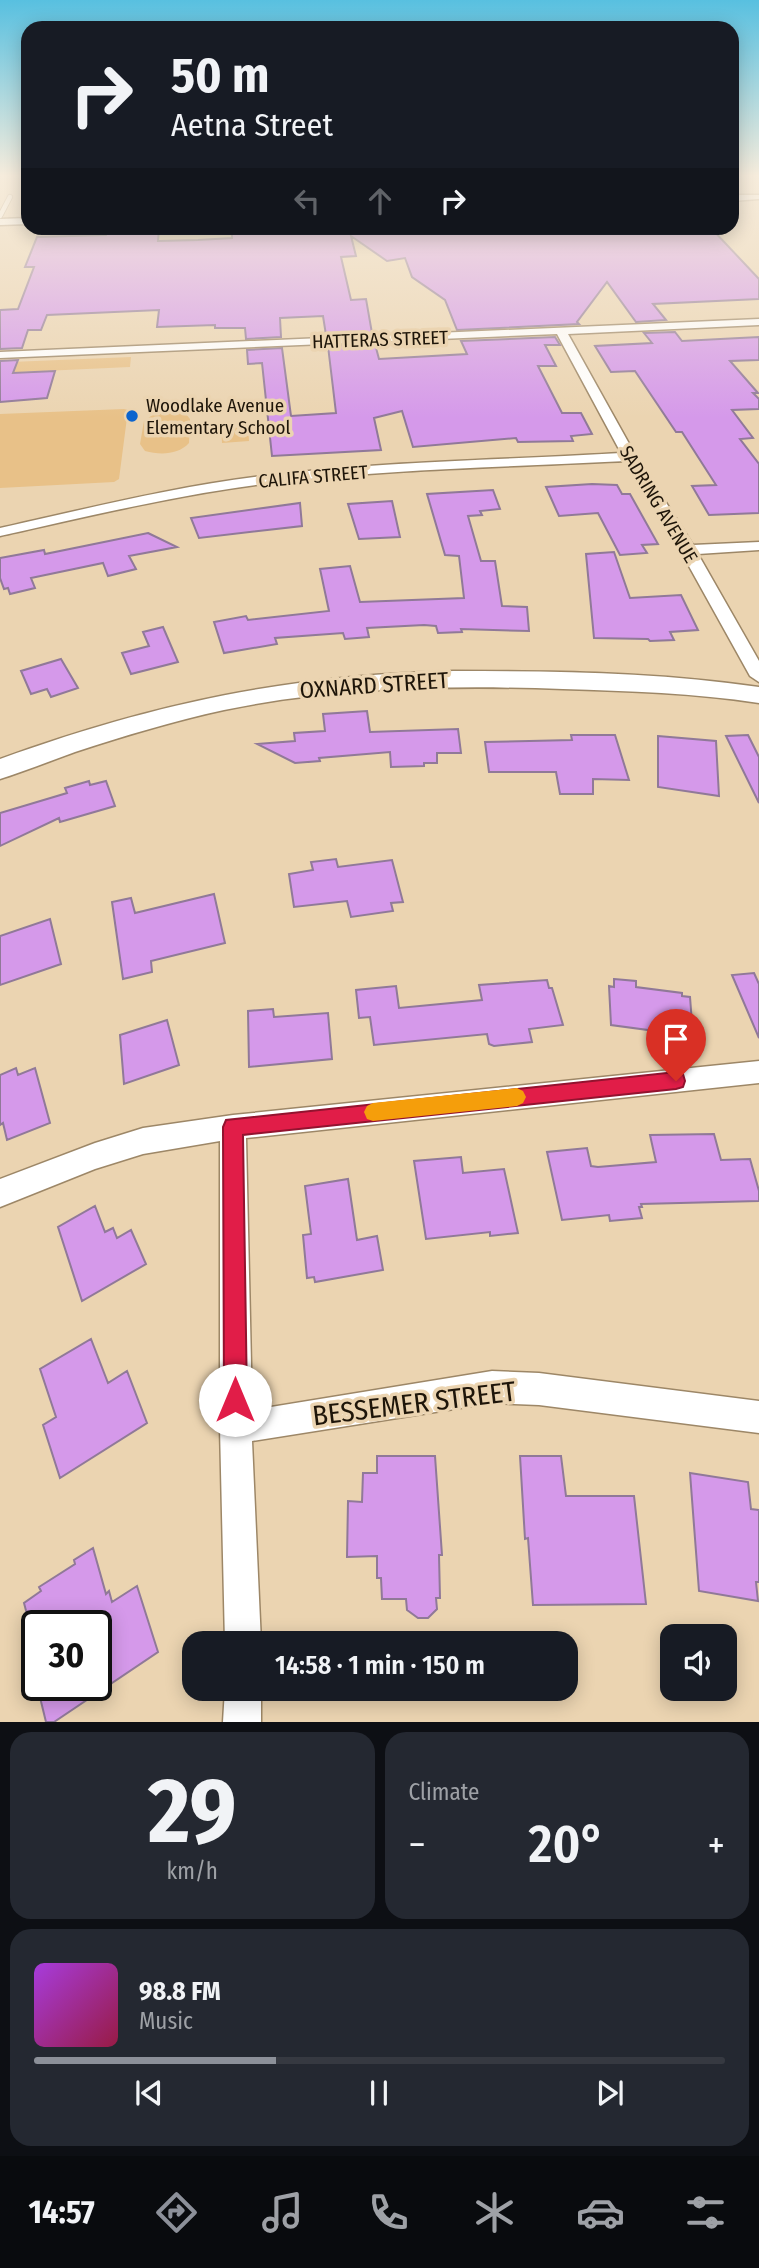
<!DOCTYPE html>
<html lang="en">
<head>
<meta charset="utf-8">
<style>
  body { margin:0; font-family:"Fira Sans Condensed",sans-serif; background:#242831; color:#f1f3f6; height:100vh; display:flex; flex-direction:column; font-size:26px; white-space:nowrap }
  * { box-sizing:border-box; margin:0 }
  p { font-size:23px; color:#9ea1a6 }
  .icon { flex:none; width:38px; height:38px; fill:none; stroke:currentColor; stroke-width:2; stroke-linecap:round; stroke-linejoin:round }
  .map { position:relative; height:1722px; overflow:hidden }
  .panel { display:flex; flex-direction:column; gap:10px; padding:10px; background:#0d0f14; flex:1 }
  .panel>* { flex:none }
  .top-card { position:absolute; left:21px; top:21px; width:718px; height:214px; border-radius:21px; box-shadow:0 4px 18px #0003; background:#171b24; color:#f1f3f6; overflow:hidden }
  .fabs { position:absolute; left:660px; top:1624px; display:grid; gap:14px }
  .fabs a { display:grid; place-items:center; width:77px; height:77px; border-radius:14px; background:#171b24; box-shadow:0 4px 18px #0003; font-size:35px }
  .speed { position:absolute; left:21px; top:1610px; display:flex; gap:14px; font-size:35px; font-weight:700; text-align:center }
  .speed>* { display:grid; place-content:center; width:91px; height:91px; border-radius:50%; background:#171b24; box-shadow:0 4px 18px #0003; line-height:1 }
  .speed .limit { border:4px solid #111; border-radius:10px; background:#fff; color:#111 }
  .pin { position:absolute; display:grid; place-items:center; width:60px; height:60px; color:#fff; margin:-72px -30px; border-radius:50% 50% 50% 0; rotate:-45deg; box-shadow:0 0 7px #0007 }
  .pin .icon { rotate:45deg }
  .me { position:absolute; width:77px; margin:-38px; rotate:0deg; stroke-linejoin:round; filter:drop-shadow(0 0 5px #0008) }
  .turn { display:flex; align-items:center; gap:24px; height:147px; padding:0 35px; font-size:32px }
  .turn .icon { width:91px; height:91px; stroke-width:2.5 }
  .turn b { display:block; font-size:49px; line-height:60px }
  .lanes { display:flex; align-items:center; height:66px; padding:0 35px; background:#0003; justify-content:center; gap:35px; direction:ltr }
  .lanes .off { opacity:.35 }
  .big { font-size:52px; font-weight:600; line-height:1.1 }
  .panel .widget { flex:1; display:flex; flex-direction:column; justify-content:center; gap:10px; min-width:0; padding:0 24px; border-radius:21px; background:#242831 }
  .panel .dial { align-items:center; gap:0 }
  .dial b { font-size:91px; line-height:1 }
  .song { display:flex; align-items:center; gap:21px }
  .cover { width:84px; height:84px; border-radius:10px; background:linear-gradient(135deg,hsl(280 70% 55%),hsl(340 70% 35%)) }
  .played { height:7px; border-radius:4px; background:linear-gradient(90deg,#8c9099 35%,#363941 35%) }
  .keys { display:flex; justify-content:space-around; direction:ltr }
  .heat { display:flex; justify-content:space-between; align-items:center; font-size:38px; direction:ltr }
  .panel .tiles { flex:1; display:grid; gap:10px; grid-template-columns:1fr 1fr }
  .widget:last-child { grid-column:span 2 }
  .trip { position:absolute; left:182px; top:1631px; width:396px; height:70px; border-radius:21px; background:#171b24; box-shadow:0 4px 18px #0003; font-weight:600; line-height:70px; text-align:center }
  .dock { display:flex; height:112px; justify-content:space-around; align-items:center; background:#090b0e; color:#9ea1a6 }
  .dock .icon { width:49px; height:49px }
  .dock .active { color:#8c9099 }
  .dock b { font-size:32px; color:#f1f3f6 }
  .map>svg:first-child { display:block }
</style>
</head>
<body>
<div class="map">
<svg width="759" height="1722" viewBox="0 0 759 1722">
  <rect width="100%" height="100%" fill="#ebd4b1"/>
  <path fill="#e8c188" d="M131,357L130,367L0,373V369L11,362Z
    M124,409L128,410L119,479L114,482L0,488V414Z
    M164,411L186,414L190,419L189,443C178,455 160,455 145,451L140,444L144,421L154,414Z
    M248,423L249,441L222,443L221,424Z"/>
  <path fill="#d599ea" stroke="#907998" stroke-width="2" d="M302,228H711L759,279V299L653,304L666,320L636,322L607,282L577,322L579,324L457,330L445,300L412,277L405,258L387,261L351,236L356,256L341,257L351,300L366,299L372,333L326,335L323,316L280,318L281,337L246,339L245,328H215V325L157,327L159,310L47,315L41,330H28L22,348L0,349V310L18,309L34,267H25L37,237L106,235L108,230L159,229L158,241L198,240L232,238V231H303Z
    M675,332L682,341L759,337V360L730,361L758,393H753L759,399V409L732,410L753,438L740,439L759,464V513L709,515L692,486L716,485L682,432H676L635,371L611,372L595,346L652,343L644,333Z
    M555,337L560,345H545L556,366H538L562,413H581L592,434L571,436L573,441L518,442L516,438L413,447L402,411L374,418L381,450L272,456L262,363L248,364L247,350L282,348L291,416L336,413L328,346L375,344L379,359L467,354L461,341Z
    M18,360L13,373L55,371L47,398L0,402V361Z
    M592,484L617,485L622,494H630L658,544L642,545L647,553L620,555L598,513L559,516L546,487Z
    M493,490L500,509L480,511L482,515L468,516L481,561H495L502,606L527,607L529,631L461,629L462,632L438,633L436,626L424,625L367,628L369,637L345,639L343,633L275,638L277,644L224,653L214,622L246,616L248,620L329,611L320,569L350,566L360,602L464,598L459,556L445,555L427,494Z
    M392,501L400,537L359,539L348,504Z
    M300,503L302,526L199,538L191,518Z
    M148,533L177,547L129,556L136,569L108,576L103,563L31,578L35,588L10,594L8,588L4,589L0,578V558L44,550L45,554Z
    M614,552L630,598L681,595L698,630L670,632L674,640L650,641L648,639L594,638L586,554Z
    M163,627L178,662L131,674L122,653L149,646L143,632Z
    M61,659L78,688L51,697L47,689L31,694L21,671Z
    M367,711L370,732L458,729L461,753H437V763H424V766L391,767L390,752L319,758L320,761L295,763L257,744L295,741L294,733L325,731L323,714Z
    M571,735H615L629,780L593,779V794H560L556,772H489L485,742L572,740Z
    M748,735L759,757V803L726,736Z
    M658,736L716,741L719,796L658,787Z
    M89,781L90,785L106,781L115,806L60,822L59,818L0,846V813L67,793L65,788Z
    M336,859L338,867L392,860L403,902L391,903L393,911L351,917L347,901L294,907L289,874L313,870L311,862Z
    M214,894L225,943L151,961L152,972L123,979L112,902L131,898L135,913Z
    M50,919L61,964L0,985V936Z
    M754,973L759,984V1038L732,975Z
    M614,979L636,981V987L682,993V996L690,997L693,1036L611,1025L609,986L614,987Z
    M547,980L549,988H552L563,1025L529,1029L532,1042L494,1046L489,1044L487,1034L374,1045L370,1017L359,1018L356,990L396,986L399,1008L482,1000L479,985Z
    M273,1009L274,1017L328,1013L332,1059L249,1067L248,1011Z
    M167,1020L179,1065L124,1084L120,1035Z
    M16,1068L18,1075L35,1068L50,1123L7,1140L3,1123L0,1125V1075Z
    M714,1134L721,1160L750,1159L759,1191V1201L641,1204L642,1207H639L642,1218L610,1221L609,1215L562,1220L547,1152L587,1148L591,1166L598,1167L656,1162L650,1135Z
    M461,1157L463,1173L504,1169L518,1233L490,1236V1232L426,1239L414,1161Z
    M348,1179L357,1240L377,1236L383,1270L315,1282L314,1277L307,1278L303,1235L311,1234L305,1186Z
    M95,1206L105,1232L113,1228L117,1238L131,1230L146,1264L82,1301L58,1227Z
    M91,1339L108,1383L127,1371L147,1423L60,1478L43,1425L56,1417L40,1369Z
    M377,1456H435L442,1555H439L440,1598H436L437,1609L428,1618H418L407,1610L406,1599H382L381,1578H377V1556L347,1557L348,1501L362,1502L363,1473H377Z
    M520,1456H561L566,1496H634L646,1604L533,1605L528,1538L525,1539Z
    M690,1473L748,1482L751,1509L759,1510V1582H756L758,1601L699,1591Z
    M93,1548L106,1594L109,1591L112,1602L137,1586L158,1652L54,1722H46L37,1685H96V1626H30L24,1603L41,1591L39,1587L75,1564L74,1560Z"/>
  <g fill="none" stroke-linecap="round" stroke-linejoin="round">
    <defs>
      <path id="lane" d="M0,216L10,197"/>
      <path id="street" d="M732,195H759V199L732,201Z
        M28,218V224L0,225V219Z
        M759,319V325L568,334L632,449L693,545L759,542V550L698,554L759,661V682L750,676L680,550L626,461C508,467 389,469 271,483C179,494 90,516 0,536V528C90,508 180,485 271,475C387,461 504,460 621,453L557,334L0,358V352Z
        M759,1061V1083L246,1138L252,1410L492,1371L539,1373L759,1401V1433L539,1405L492,1403L252,1441L261,1643H225L220,1428V1141L143,1154L95,1169L0,1207V1179L95,1143L143,1128L233,1115Z
        M225,1689H261V1722H223Z"/>
      <path id="secondary" d="M454,671C556,671 658,672 759,687V703C694,693 629,691 563,689C449,685 335,687 224,710C173,721 124,736 75,752C50,761 25,771 0,779V759C155,703 289,675 454,671Z"/>
    </defs>
    <use href="#lane" stroke="#9d8767" stroke-width="6"/>
    <use href="#street" stroke="#9d8767" stroke-width="3"/>
    <use href="#secondary" stroke="#9d8767" stroke-width="3"/>
    <use href="#lane" stroke="#fff" stroke-width="4.5"/>
    <use href="#street" fill="#fff" fill-rule="evenodd"/>
    <use href="#secondary" fill="#fff" fill-rule="evenodd"/>
  </g>
  <linearGradient id="sky" x2="0" y2="1"><stop stop-color="#58c0e0"/><stop offset="0.42" stop-color="#f6ecdc"/><stop offset="1" stop-color="#f6ecdc" stop-opacity="0"/></linearGradient>
  <rect width="759" height="418" fill="url(#sky)"/>
  <path fill="#e11d48" stroke="#92132f" stroke-width="2" d="M676,1072L683,1074L685,1081L683,1087L676,1089L243,1135L247,1400L244,1409L235,1412L227,1409L224,1400L223,1127L226,1120Z"/>
  <path fill="#f59e0b" d="M517,1088L523,1091L526,1097L523,1103L517,1106L373,1121L367,1119L364,1112L367,1106L373,1103Z"/>
  <circle fill="#0b64ce" stroke="#ebd4b1" stroke-width="2.5" cx="132" cy="416" r="7"/>
  <g text-anchor="middle" stroke-width="7" stroke-linejoin="round" paint-order="stroke">
    <g font-size="19" fill="#1e1509" stroke="#ebd4b1">
      <text transform="translate(380 339) rotate(-2)" y="7">HATTERAS STREET</text>
      <text transform="translate(313 476) rotate(-5)" y="7">CALIFA STREET</text>
      <text transform="translate(659 504) rotate(59)" y="7">SADRING AVENUE</text>
    </g>
    <g font-size="19" fill="#1e1509" stroke="#ebd4b1" text-anchor="start">
      <text x="146" y="412">Woodlake Avenue<tspan x="146" dy="22">Elementary School</tspan></text>
    </g>
    <g font-size="23" fill="#1e1509" stroke="#ebd4b1">
      <text transform="translate(374 685) rotate(-4)" y="8">OXNARD STREET</text>
    </g>
    <g font-size="28" fill="#1e1509" stroke="#ebd4b1">
      <text transform="translate(414 1403) rotate(-7)" y="10">BESSEMER STREET</text>
    </g>
  </g>
</svg>
<div class="fabs">
<a><svg class="icon" aria-label="sound" viewBox="0 0 24 24"><path d="M4 9h4l5-4v14l-5-4H4zM17 9q2 3 0 6"/></svg></a>
</div>
<div class="speed"><div class="limit">30</div></div>
<div class="pin" style="left:676px;top:1081px;background:#d93025"><svg class="icon" aria-label="arrive" viewBox="0 0 24 24"><path d="M6 21V4h12l-3 4 3 4H6"/></svg></div>
<svg class="me" style="left:235px;top:1400px" viewBox="-20 -20 40 40"><circle r="19" fill="#fff"/><path d="M0-13L10 11 0 6-10 11z" fill="#e11d48"/></svg>
<div class="trip">14:58 · 1 min · 150 m</div>
<div class="top-card">
<div class="turn"><svg class="icon" aria-label="right" viewBox="0 0 24 24"><path d="M7 20v-9h11M14 6l5 5-5 5"/></svg><div><b>50 m</b>Aetna Street</div></div>
<div class="lanes"><svg class="icon off" aria-label="left" viewBox="0 0 24 24"><path d="M17 20v-9H6M10 6l-5 5 5 5"/></svg><svg class="icon off" aria-label="ahead" viewBox="0 0 24 24"><path d="M12 20V5M6 11l6-6 6 6"/></svg><svg class="icon" aria-label="right" viewBox="0 0 24 24"><path d="M7 20v-9h11M14 6l5 5-5 5"/></svg></div>
</div>
</div>
<section class="panel">
<div class="tiles">
<div class="widget dial"><b>29</b><p>km/h</p></div>
<div class="widget"><p>Climate</p>
<div class="heat"><a>−</a><b class="big">20°</b><a>+</a></div>
</div>
<div class="widget">
<div class="song"><i class="cover"></i><div><b>98.8 FM</b><p>Music</p></div></div>
<div class="played"></div>
<div class="keys"><svg class="icon" aria-label="previous" viewBox="0 0 24 24"><path d="M18 5L8 12l10 7zM5 5v14"/></svg><svg class="icon" aria-label="pause" viewBox="0 0 24 24"><path d="M8 5v14M16 5v14"/></svg><svg class="icon" aria-label="next" viewBox="0 0 24 24"><path d="M6 5l10 7-10 7zM19 5v14"/></svg></div>
</div>
</div>
</section>
<nav class="dock">
<b>14:57</b>
<svg class="icon active" aria-label="directions" viewBox="0 0 24 24"><path d="M12 3l9 9-9 9-9-9zM9 14v-3h6M13 9l2 2-2 2"/></svg>
<svg class="icon" aria-label="music" viewBox="0 0 24 24"><path d="M9 18V5l10-2v13"/><circle cx="6" cy="18" r="3"/><circle cx="16" cy="16" r="3"/></svg>
<svg class="icon" aria-label="phone" viewBox="0 0 24 24"><path d="M5 4h4l2 5-3 2q2 4 5 5l2-3 5 2v4C11 20 4 13 5 4z"/></svg>
<svg class="icon" aria-label="climate" viewBox="0 0 24 24"><path d="M12 3v18M4 7l16 10M4 17L20 7"/></svg>
<svg class="icon" aria-label="car" viewBox="0 0 24 24"><path d="M5 17H2v-5l4-1 3-4h7l3 4 3 1v5h-3M9 17h6M6 11h13"/><circle cx="7" cy="17" r="2"/><circle cx="17" cy="17" r="2"/></svg>
<svg class="icon" aria-label="filters" viewBox="0 0 24 24"><path d="M4 7h16M4 17h16"/><circle cx="9" cy="7" r="2"/><circle cx="15" cy="17" r="2"/></svg>
</nav>
</body>
</html>
